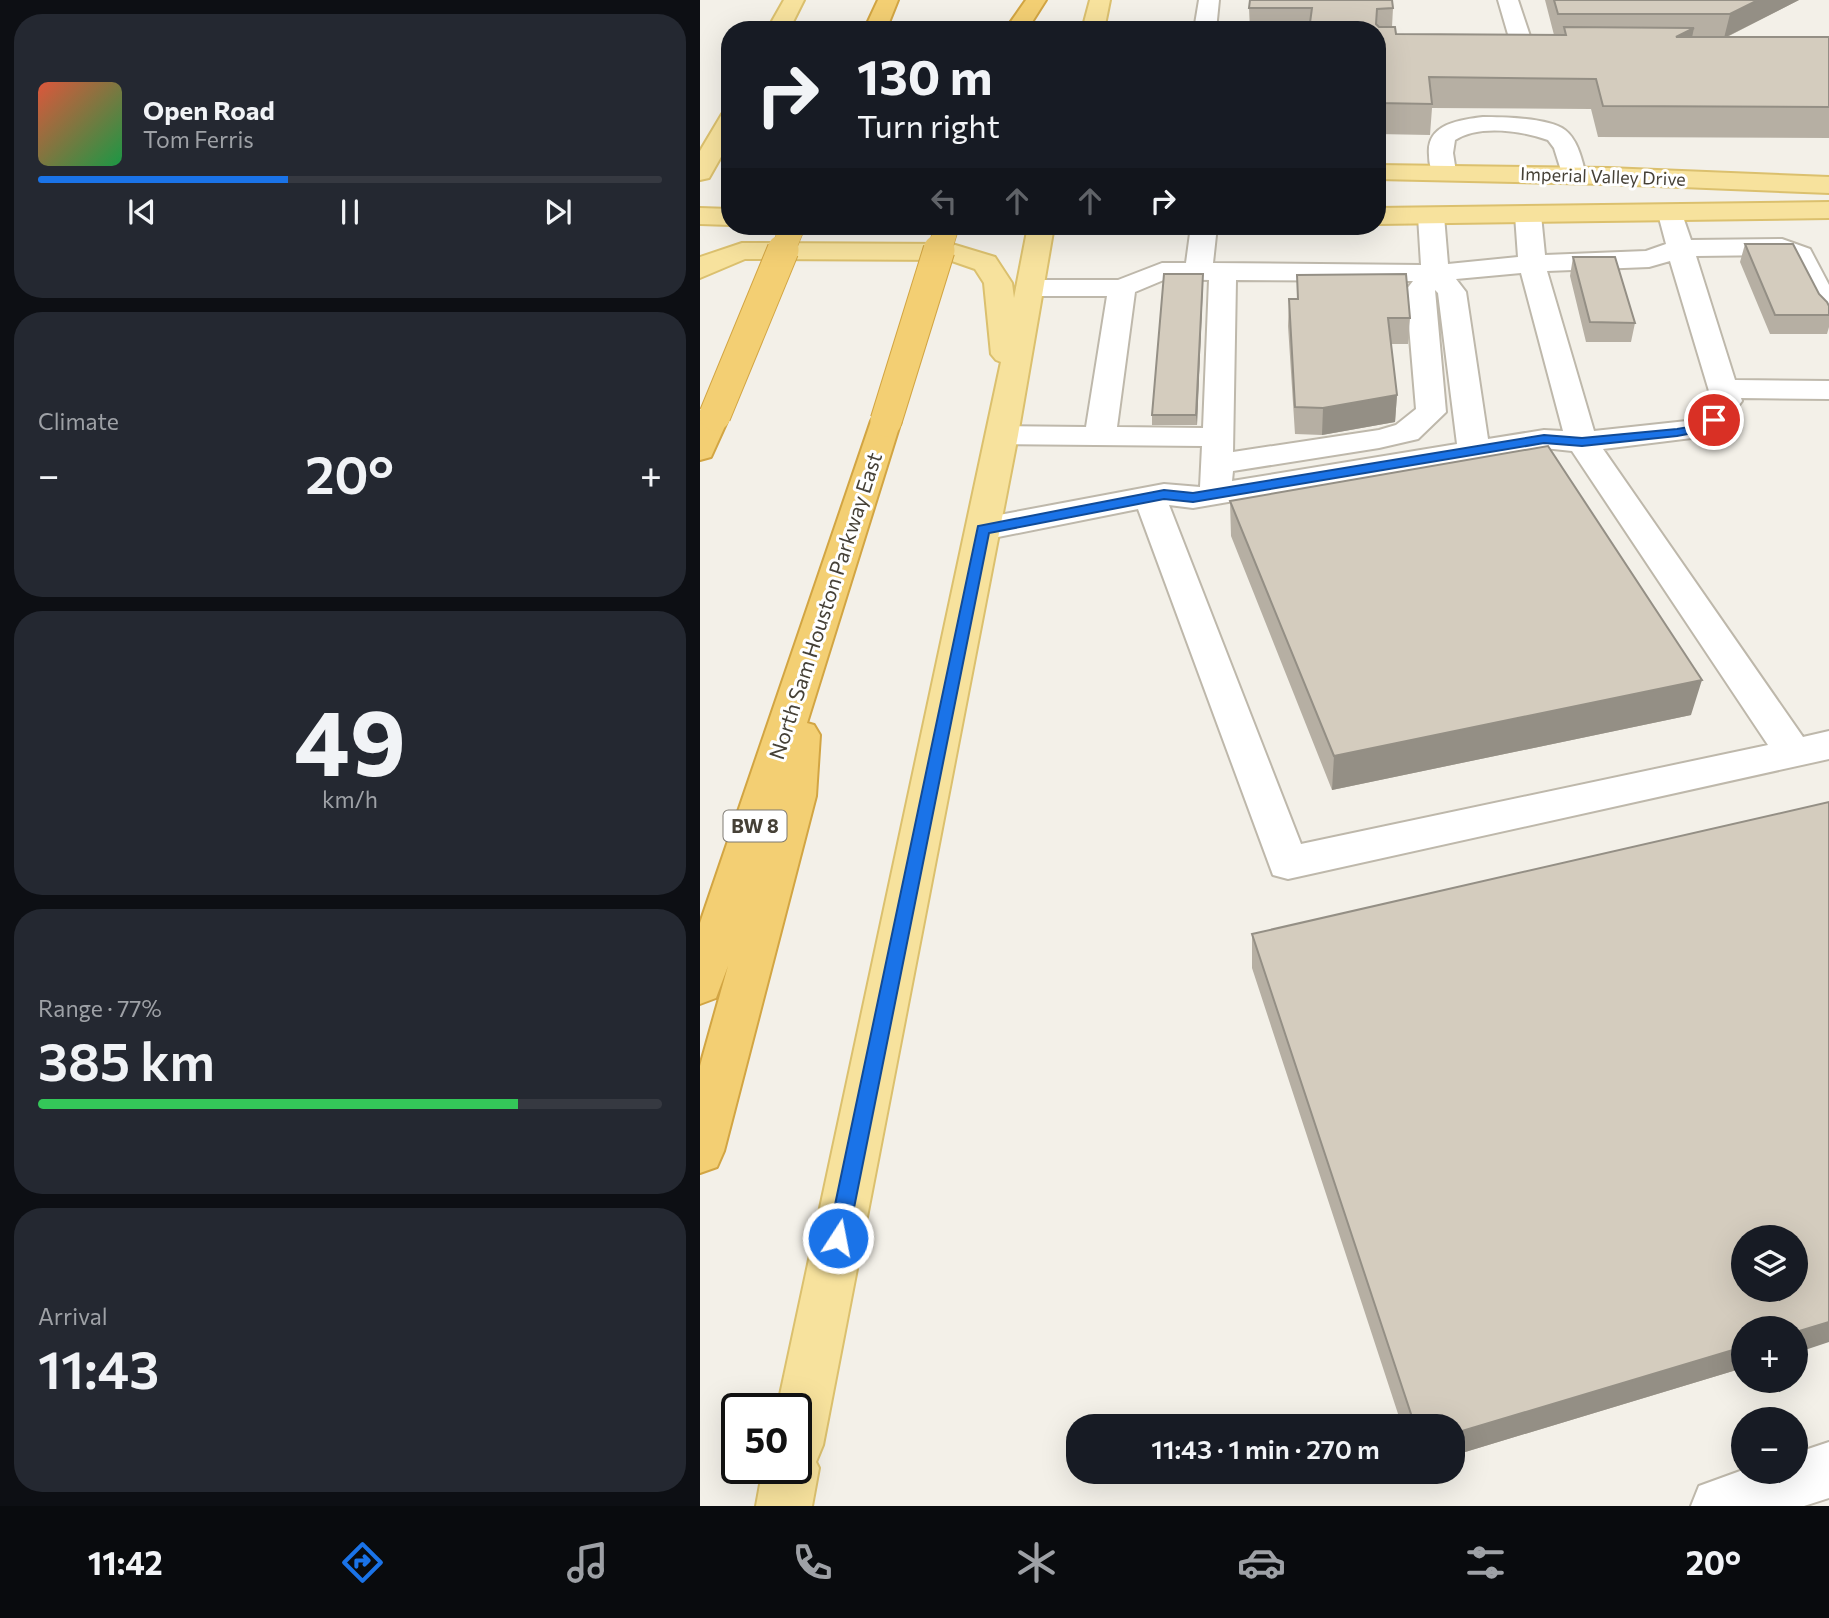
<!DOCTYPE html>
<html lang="en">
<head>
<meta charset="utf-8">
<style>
  body { margin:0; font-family:Commissioner,sans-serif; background:#242831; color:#f1f3f6; height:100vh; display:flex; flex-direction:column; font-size:26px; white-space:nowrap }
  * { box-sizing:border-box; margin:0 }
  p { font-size:23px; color:#9ea1a6 }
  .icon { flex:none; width:38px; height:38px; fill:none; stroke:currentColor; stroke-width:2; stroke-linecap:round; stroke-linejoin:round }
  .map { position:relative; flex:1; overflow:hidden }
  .side { display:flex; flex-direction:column; gap:14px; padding:14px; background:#0d0f14; width:700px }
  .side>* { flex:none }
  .top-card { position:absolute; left:21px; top:21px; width:665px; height:214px; border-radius:28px; box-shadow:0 7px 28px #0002; background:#171b24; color:#f1f3f6; overflow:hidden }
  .fabs { position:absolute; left:1031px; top:1225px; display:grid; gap:14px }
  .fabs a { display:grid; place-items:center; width:77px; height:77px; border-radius:50%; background:#171b24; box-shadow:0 7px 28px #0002; font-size:35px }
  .speed { position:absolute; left:21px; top:1393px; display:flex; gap:14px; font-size:35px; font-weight:700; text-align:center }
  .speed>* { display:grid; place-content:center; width:91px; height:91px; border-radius:50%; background:#171b24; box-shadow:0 7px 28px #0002; line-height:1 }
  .speed .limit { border:4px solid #111; border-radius:10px; background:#fff; color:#111 }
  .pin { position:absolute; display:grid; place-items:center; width:60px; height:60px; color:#fff; margin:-30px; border:4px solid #fff; border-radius:50%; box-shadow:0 2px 7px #0007 }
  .me { position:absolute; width:77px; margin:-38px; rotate:11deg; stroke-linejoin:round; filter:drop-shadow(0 0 5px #0008) }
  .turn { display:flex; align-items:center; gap:24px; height:147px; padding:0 21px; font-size:32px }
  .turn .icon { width:91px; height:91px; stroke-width:2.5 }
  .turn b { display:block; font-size:49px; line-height:60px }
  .lanes { display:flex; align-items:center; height:66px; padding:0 21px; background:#0003; justify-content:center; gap:35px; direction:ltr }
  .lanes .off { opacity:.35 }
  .big { font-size:52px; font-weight:600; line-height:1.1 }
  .side .widget { flex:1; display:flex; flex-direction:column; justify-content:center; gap:10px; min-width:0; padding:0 24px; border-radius:28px; background:#242831 }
  .side .dial { align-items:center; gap:0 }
  .dial b { font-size:91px; line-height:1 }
  .song { display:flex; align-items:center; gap:21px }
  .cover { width:84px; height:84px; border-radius:10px; background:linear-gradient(135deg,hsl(10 70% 55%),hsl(140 70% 35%)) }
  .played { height:7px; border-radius:4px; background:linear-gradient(90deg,#1a73e8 40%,#363941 40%) }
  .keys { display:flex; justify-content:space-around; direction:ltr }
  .heat { display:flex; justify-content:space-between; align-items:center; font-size:38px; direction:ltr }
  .charge { height:10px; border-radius:5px; background:linear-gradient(90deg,#34c759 77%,#363941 0) }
  .trip { position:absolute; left:366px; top:1414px; width:399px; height:70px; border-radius:28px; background:#171b24; box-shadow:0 7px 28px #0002; font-weight:600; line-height:70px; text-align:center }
  .tab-bar { display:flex; height:112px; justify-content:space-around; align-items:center; background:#090b0e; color:#9ea1a6 }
  .tab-bar .icon { width:49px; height:49px }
  .tab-bar .active { color:#1a73e8 }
  .tab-bar b { font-size:32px; color:#f1f3f6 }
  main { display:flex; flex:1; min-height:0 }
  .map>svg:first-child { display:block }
</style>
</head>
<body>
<main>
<section class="side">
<div class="widget">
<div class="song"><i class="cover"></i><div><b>Open Road</b><p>Tom Ferris</p></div></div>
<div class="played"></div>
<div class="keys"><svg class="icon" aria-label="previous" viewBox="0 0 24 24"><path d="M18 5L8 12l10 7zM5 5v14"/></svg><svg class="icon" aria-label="pause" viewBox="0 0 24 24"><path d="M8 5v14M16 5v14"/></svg><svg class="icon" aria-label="next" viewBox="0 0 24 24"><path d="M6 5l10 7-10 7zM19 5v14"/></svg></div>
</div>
<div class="widget"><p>Climate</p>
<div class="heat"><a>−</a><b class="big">20°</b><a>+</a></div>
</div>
<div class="widget dial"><b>49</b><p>km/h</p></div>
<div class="widget"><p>Range · 77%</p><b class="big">385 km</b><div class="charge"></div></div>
<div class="widget"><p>Arrival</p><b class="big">11:43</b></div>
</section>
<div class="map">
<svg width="1129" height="1506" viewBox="0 0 1129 1506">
  <rect width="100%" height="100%" fill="#f3f0e8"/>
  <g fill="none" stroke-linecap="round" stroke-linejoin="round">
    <defs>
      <path id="minor" d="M499,0H519L516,30H494Z
        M798,0H818L834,48L831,53H815L812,48Z
        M783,117C803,117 849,118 865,130C878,140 882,160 886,175L882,180L873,183L864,180L854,148L848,140C823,131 779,124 755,140L753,153L756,172L753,177L744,179L735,177C731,171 729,163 729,155C726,124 759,120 783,117Z
        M971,206L980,208L991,240L1082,239L1110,249L1129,285V320L1119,318L1115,312L1089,260L1078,255L996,256L1035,380L1129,381V399L1041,398L1042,401L1016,435L903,449L1103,737L1129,731V759L588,879L573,875L438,509L283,540L271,537L266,529L271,521L283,518L464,484L500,487L502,446L302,444L291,442L286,435L291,428L302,426L386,427L407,296H330L320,294L316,288L320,282L330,280H418L462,263H486L491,226H517L513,263L721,265L718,216L722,210L731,208L740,210L744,216L748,264L818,257L815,215L819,209L828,207L837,209L841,215L845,255L946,251L966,244L958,214L962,208ZM970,261L1012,401L996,420L894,431L847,271L949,267ZM821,273L863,431L844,430L788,439L766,292L756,279ZM466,279L509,280L503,428L417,427L435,292ZM536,280L713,281L706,290L716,409L696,425L679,430L533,452ZM735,290L738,293L757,444L532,481L533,471L679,448L718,439L746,412ZM844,448L872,451L1068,745L601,844L469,505L493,508Z
        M1129,1442V1498L1104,1506H991L999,1486L1043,1470L1096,1472V1453Z"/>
      <path id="major" d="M84,0H104L89,30H67Z
        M390,0H410L404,30H382Z
        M30,112V141L9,178L0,180V151L22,114Z
        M677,165L908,168L1129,177V193L908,184L677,179Z
        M1129,202V218L677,224V208Z
        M0,208L30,209V225L0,224Z
        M328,226H354L318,435L123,1445L116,1462L119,1468L112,1506H56L63,1468H96V1409H77L301,362L296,360L291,354L284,283L275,269L249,260L45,259L0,278V257L42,243L252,244L295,257L312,283L314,298Z"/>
      <path id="highway" d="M178,0H198L186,30H164Z
        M326,0H346L327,30H305Z
        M15,406L26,409L30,415L11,457L0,460V415L4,409Z
        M186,412L197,414L201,421L107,723L114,725L120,735L116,796L24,1151L17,1167L0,1173V1066L28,966L16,998L0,1004V923L171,421L175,414Z"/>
    </defs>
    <use href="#minor" stroke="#beb8ab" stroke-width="4"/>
    <use href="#major" stroke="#dbc06e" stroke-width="4"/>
    <use href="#highway" stroke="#d2a543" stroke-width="4"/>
    <use href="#minor" fill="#fff" fill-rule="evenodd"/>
    <use href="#major" fill="#f7e29d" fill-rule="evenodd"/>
    <use href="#highway" fill="#f3cf73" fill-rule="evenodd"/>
    <defs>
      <path id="highway-bridge-far1" d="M82,252L93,226
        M239,252L247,226"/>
      <path id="highway-bridge" d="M15,415L83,250
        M186,421L239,250"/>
    </defs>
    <use href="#highway-bridge-far1" stroke="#d2a543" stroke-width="25" stroke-linecap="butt"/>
    <use href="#highway-bridge" stroke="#d2a543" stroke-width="33" stroke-linecap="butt"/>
    <use href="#highway-bridge-far1" stroke="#f3cf73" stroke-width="24"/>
    <use href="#highway-bridge" stroke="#f3cf73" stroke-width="31"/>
  </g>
  <path fill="#b6afa3" d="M845,0H1099L1027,37H1129V138L898,137L891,109L732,108L730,135L677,134V30H550L549,8H693L692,27L696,34L854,35Z
    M1045,244L1129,306V327L1127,334H1070L1040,262Z
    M873,257L935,323L931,342H886L870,276Z
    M503,274L497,425H452V415Z
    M597,275L710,318L708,344H691L697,395L695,422L622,435L595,434L588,326L589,299H597Z
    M530,501L991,715L632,790L531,536Z
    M552,934L1043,1368L752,1456V1426H702L552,968Z"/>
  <path fill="#948f85" d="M1058,0H1099L1024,38L1030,14Z
    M994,28L988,57L976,37Z
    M503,274V284L497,425L496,415Z
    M697,395L695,422L622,435L623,408Z
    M1002,680L991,715L632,790L634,756Z
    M1129,1322V1342L1096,1353V1332Z
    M1043,1347V1368L752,1456V1434Z"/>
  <path fill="#d4ccbe" stroke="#948f85" stroke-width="2" fill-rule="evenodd" d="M550,0H692L693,8L677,9L676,24L679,27H695L696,34L866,35L864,27L994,28L976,37H1129V107L903,106L896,79L729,77L732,104L677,103V30H609L612,8H549Z
    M854,0H1058L1030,14H858Z
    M1045,244H1093L1119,294L1127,302L1129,306V315H1075Z
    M873,257H915L935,323L890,322Z
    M464,274H503L496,415H452Z
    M706,274L710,318H688L697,395L623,408L595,407L589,299H598L597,275Z
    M848,446L1002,680L634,756L530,501Z
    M1129,802V1322L1096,1332V1328H1043V1347L752,1434V1426H715L552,934ZM1043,1237H1096V1290H1043Z"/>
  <path fill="#1a73e8" stroke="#114b97" stroke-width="2" d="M1014,417L1020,420L1009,430L977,436L882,446L844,443L493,502L464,499L289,533L148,1238L145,1245L138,1248L131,1245L128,1238L278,526L464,490L493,493L844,435L882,438L977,429L1001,425Z"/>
  <g text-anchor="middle" stroke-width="6" stroke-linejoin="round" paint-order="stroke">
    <g font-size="18" fill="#464137" stroke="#fff">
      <text transform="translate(903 177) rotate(2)" y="6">Imperial Valley Drive</text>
    </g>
    <rect fill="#fff" stroke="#7e7a73" stroke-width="2" x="23.5" y="810.5" width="63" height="31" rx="5"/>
    <g font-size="19" font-weight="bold" fill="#464137">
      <text x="55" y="833">BW 8</text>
    </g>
    <g font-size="21" fill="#464137" stroke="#fff">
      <text transform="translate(126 606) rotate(-72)" y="7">North Sam Houston Parkway East</text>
    </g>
  </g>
</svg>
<div class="fabs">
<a><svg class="icon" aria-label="layers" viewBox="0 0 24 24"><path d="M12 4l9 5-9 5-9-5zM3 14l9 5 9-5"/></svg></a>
<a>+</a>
<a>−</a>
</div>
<div class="speed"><div class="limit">50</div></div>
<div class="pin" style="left:1014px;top:420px;background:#d93025"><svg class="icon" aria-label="arrive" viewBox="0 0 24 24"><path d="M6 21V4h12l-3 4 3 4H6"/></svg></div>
<svg class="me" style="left:138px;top:1238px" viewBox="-20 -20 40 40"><circle r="17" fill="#1a73e8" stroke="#fff" stroke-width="3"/><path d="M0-11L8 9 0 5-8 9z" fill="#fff"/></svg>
<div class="trip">11:43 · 1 min · 270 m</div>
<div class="top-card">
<div class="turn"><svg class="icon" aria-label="right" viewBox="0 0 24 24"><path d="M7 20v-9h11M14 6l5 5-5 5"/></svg><div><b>130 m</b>Turn right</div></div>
<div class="lanes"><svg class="icon off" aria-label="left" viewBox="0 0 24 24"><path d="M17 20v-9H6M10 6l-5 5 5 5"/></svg><svg class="icon off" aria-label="ahead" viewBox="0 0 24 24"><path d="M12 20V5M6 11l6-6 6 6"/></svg><svg class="icon off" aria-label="ahead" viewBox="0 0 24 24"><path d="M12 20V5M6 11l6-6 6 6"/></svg><svg class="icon" aria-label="right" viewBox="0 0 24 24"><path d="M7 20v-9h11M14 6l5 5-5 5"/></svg></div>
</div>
</div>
</main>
<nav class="tab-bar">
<b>11:42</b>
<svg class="icon active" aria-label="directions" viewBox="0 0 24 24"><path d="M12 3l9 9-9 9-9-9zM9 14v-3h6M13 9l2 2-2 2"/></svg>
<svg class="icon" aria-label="music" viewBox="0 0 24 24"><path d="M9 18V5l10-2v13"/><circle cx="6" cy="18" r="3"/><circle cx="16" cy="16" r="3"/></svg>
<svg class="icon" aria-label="phone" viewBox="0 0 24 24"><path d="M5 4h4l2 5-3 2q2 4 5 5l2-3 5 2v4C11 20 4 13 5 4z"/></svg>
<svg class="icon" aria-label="climate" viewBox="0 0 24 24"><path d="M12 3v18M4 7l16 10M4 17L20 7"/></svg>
<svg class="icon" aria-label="car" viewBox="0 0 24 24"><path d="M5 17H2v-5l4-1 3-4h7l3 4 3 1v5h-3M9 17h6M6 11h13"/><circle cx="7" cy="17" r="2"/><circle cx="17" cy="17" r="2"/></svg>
<svg class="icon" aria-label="filters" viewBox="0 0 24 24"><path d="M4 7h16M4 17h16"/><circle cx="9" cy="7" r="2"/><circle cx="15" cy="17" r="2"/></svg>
<b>20°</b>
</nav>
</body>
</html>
